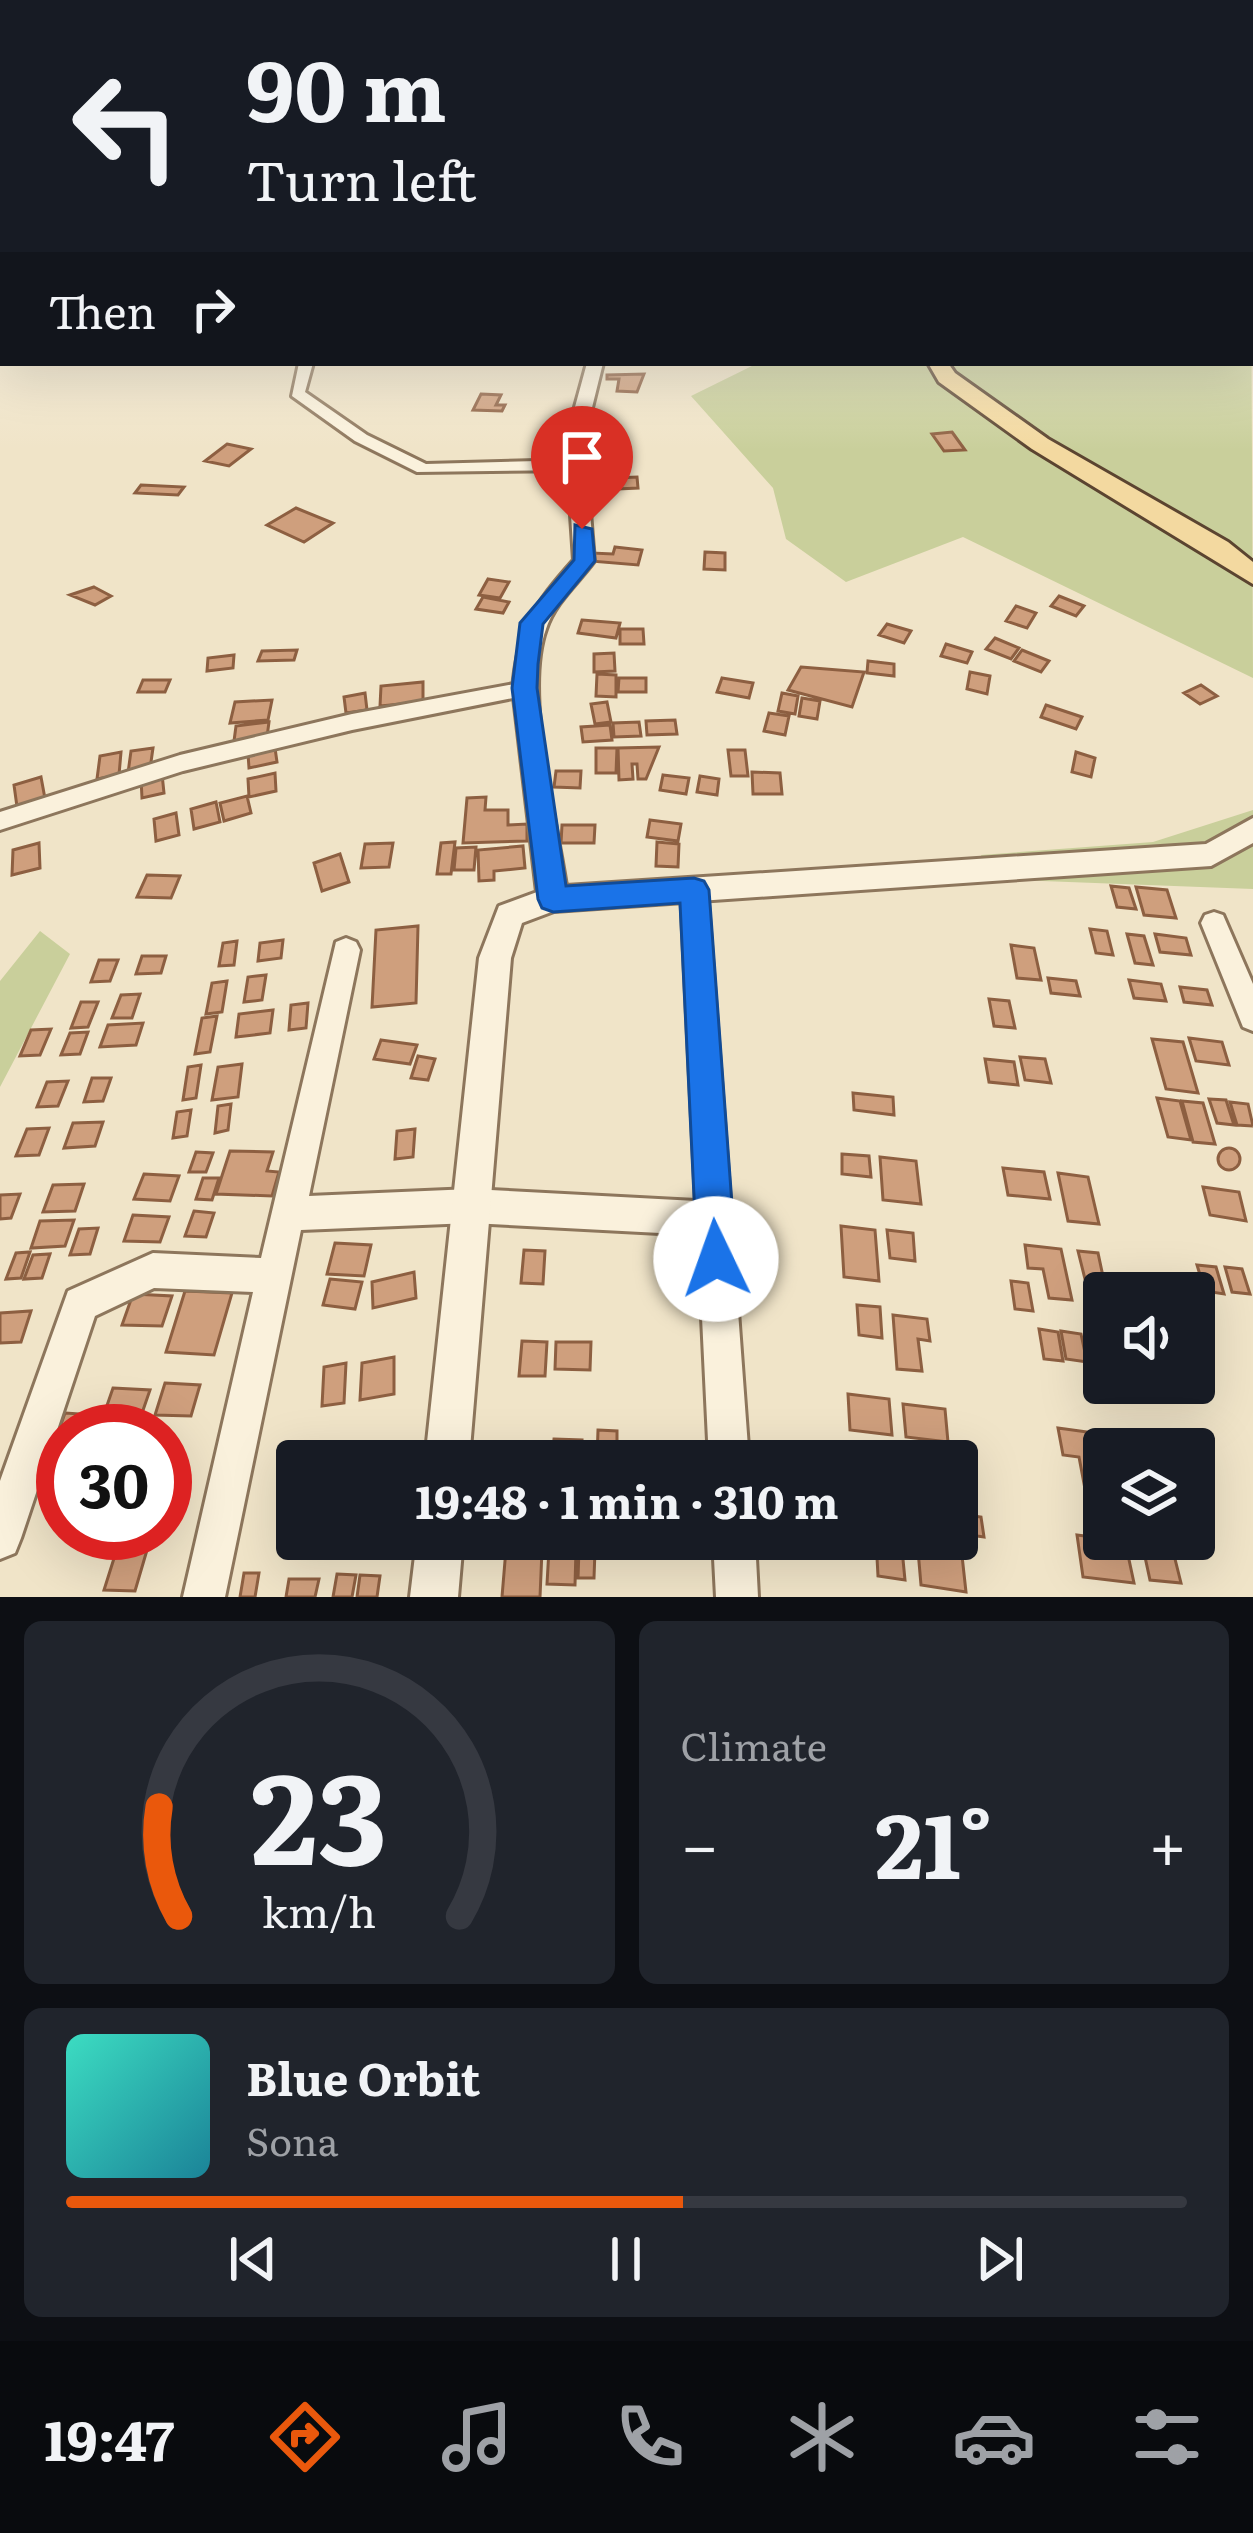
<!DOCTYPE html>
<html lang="en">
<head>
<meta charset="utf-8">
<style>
  body { margin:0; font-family:Literata,serif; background:#20242c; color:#f1f3f6; height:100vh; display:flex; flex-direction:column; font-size:45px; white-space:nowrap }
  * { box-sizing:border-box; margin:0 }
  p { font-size:39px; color:#9ea1a6 }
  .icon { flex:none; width:66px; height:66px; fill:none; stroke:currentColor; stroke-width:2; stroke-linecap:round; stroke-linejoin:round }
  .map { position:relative; height:1597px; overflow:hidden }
  .sheet { display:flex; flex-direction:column; gap:24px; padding:24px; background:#0d0f14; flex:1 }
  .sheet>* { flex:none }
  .banner { position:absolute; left:0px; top:0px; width:1254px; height:366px; box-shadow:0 12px 48px #0002; background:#171b24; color:#f1f3f6; overflow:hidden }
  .fabs { position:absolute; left:1083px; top:1272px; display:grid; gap:24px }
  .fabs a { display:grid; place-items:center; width:132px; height:132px; border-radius:12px; background:#171b24; box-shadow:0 12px 48px #0002; font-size:60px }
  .speed { position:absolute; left:36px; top:1404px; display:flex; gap:24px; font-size:60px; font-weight:700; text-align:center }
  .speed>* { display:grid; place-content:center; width:156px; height:156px; border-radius:50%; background:#171b24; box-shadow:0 12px 48px #0002; line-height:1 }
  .speed .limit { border:18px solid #d22; background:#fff; color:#111 }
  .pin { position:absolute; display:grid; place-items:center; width:102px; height:102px; color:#fff; margin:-123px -51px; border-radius:50% 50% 50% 0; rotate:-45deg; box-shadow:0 0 12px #0007 }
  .pin .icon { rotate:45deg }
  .me { position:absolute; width:132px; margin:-66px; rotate:357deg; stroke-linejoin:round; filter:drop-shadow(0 0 9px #0008) }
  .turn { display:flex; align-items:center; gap:42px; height:252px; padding:0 48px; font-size:54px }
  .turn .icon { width:156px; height:156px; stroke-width:2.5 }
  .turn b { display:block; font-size:84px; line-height:102px }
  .then { display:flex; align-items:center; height:114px; padding:0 48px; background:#0003; gap:24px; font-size:45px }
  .big { font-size:90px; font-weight:700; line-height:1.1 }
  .sheet .widget { flex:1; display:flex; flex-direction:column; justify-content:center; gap:18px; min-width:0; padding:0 42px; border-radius:18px; background:#20242c }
  .sheet .dial { align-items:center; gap:0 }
  .dial svg { height:312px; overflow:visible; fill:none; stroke:#363941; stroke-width:7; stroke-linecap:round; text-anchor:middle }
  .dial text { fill:#f1f3f6; stroke:none }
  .song { display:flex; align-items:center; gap:36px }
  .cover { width:144px; height:144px; border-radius:18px; background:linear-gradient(135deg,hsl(170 70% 55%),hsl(190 70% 35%)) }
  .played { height:12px; border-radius:6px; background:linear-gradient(90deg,#ea580c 55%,#363941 55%) }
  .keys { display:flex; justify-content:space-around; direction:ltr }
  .heat { display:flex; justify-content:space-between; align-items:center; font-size:66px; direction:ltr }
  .sheet .tiles { flex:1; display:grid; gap:24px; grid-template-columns:1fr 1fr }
  .widget:last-child { grid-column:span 2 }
  .trip { position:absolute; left:276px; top:1440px; width:702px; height:120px; border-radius:12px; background:#171b24; box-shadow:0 12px 48px #0002; font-weight:700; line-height:120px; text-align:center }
  .menu { display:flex; height:192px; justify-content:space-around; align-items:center; background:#090b0e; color:#9ea1a6 }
  .menu .icon { width:84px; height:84px }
  .menu .on { color:#ea580c }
  .menu b { font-size:54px; color:#f1f3f6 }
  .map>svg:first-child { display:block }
</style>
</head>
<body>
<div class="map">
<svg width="1253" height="1597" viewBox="0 0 1253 1597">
  <rect width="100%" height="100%" fill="#f0e4c8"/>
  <path fill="#c9cf9b" d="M1251,245L1253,678L963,537L846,582L786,539L773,488L691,396L758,363H1251Z
    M1253,810V889L990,879L981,855L1153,842Z
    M40,931L70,954L0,1087V981Z"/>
  <path fill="#cf9f7d" stroke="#8d5f41" stroke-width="3" d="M644,374L637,392L617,391L619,379H607V375Z
    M481,394L501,395L496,405H505L502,411L473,410Z
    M952,432L965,450L944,451L932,434Z
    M227,444L251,449L229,466L205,461Z
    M637,477L638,488L596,490L595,485L616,484L615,478Z
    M141,485L184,487L178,495L135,493Z
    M296,508L333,523L304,542L267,525Z
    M615,547L642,550L638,565L590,561L592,553L613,554Z
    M705,552L725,553V570L704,569Z
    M488,579L509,582L500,598L479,595Z
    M94,587L111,596L95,605L70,595Z
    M1059,596L1084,606L1076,616L1051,606Z
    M483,597L509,602L503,613L476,609Z
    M1016,606L1036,613L1027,628L1006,621Z
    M582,620L620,623L616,638L578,633Z
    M887,624L911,631L904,643L879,635Z
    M620,629H643L644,644H620Z
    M995,638L1019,648L1011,659L986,649Z
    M946,644L972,652L967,663L941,656Z
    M297,650L294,660L258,661L262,651Z
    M1022,650L1049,661L1041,672L1014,661Z
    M614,653L615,671L594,672V654Z
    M234,655L233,668L207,671L208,658Z
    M868,661L894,664V676L867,673Z
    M801,667L864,672L852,707L788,690Z
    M970,672L990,676L987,694L967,689Z
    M597,674L616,675V697L596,696Z
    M619,678H646V692H618Z
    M722,678L753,683L749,698L717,692Z
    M143,680H170L165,692H138Z
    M423,682V702L380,706L381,686Z
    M1201,685L1217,696L1200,704L1184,693Z
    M365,693L367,710L346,713L344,697Z
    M782,693L798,696L795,714L778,711Z
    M802,698L820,701L817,719L799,716Z
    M272,700L268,720L230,723L235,702Z
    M607,702L611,722L595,724L591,704Z
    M1046,705L1082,717L1076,729L1041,717Z
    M769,713L789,716L785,735L764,731Z
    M675,720L677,734L647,735L646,721Z
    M269,722L267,737L234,741L236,726Z
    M639,722L641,736L614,737L613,723Z
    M610,725L612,740L583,742L581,727Z
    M659,747L646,779H638L637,764H632L633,779L619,780L618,748Z
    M153,748L150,769L128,773L131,751Z
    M275,748L277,762L249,768L248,754Z
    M596,748H617L616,773H596Z
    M728,750H745L748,776H731Z
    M121,752L119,775L97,779L100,756Z
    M1076,752L1095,758L1091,777L1072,772Z
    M556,771H581L580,788L554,787Z
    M752,772L780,773L782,794H753Z
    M275,773L276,791L249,797L248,779Z
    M162,774L164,793L142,798L141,779Z
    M663,775L689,778L686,794L660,790Z
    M700,776L719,779L717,795L697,792Z
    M41,777L46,804L18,814L14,785Z
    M247,796L251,813L224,821L220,803Z
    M486,797L485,810H508V825L527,824V841L463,843L467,798Z
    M216,802L220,822L194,829L191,809Z
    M176,813L179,835L156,841L154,819Z
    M650,820L681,824L678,841L647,837Z
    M562,825H595L594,843H561Z
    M455,842L451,874H437L441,843Z
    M657,842L679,844L678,867L656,866Z
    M39,843L40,868L12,875L13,850Z
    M393,843L389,867L361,868L365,844Z
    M523,846L525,868L494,871V880L479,881L478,850Z
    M476,847L474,870H454L456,848Z
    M340,854L349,882L322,891L314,863Z
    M147,875L180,876L171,898L137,897Z
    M1111,886L1129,888L1136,909L1117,907Z
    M1136,887L1167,890L1176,918L1144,915Z
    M418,926L416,1003L372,1007L376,930Z
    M1090,929L1107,931L1113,955L1096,953Z
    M1127,934L1144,936L1153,965L1135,963Z
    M1155,934L1186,938L1191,955L1160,952Z
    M283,940L281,958L258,961L260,943Z
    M237,941L234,965L219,966L223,943Z
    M1011,945L1034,948L1041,980L1017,978Z
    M142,956H166L161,973L136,974Z
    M99,960H118L110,981L91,982Z
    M266,975L262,1000L244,1002L248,977Z
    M1048,978L1076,981L1080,996L1051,993Z
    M1129,980L1161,984L1166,1001L1134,998Z
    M227,981L222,1012L206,1014L212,983Z
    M1180,987L1207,990L1212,1005L1184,1002Z
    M140,994L132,1018H112L121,995Z
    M989,999L1009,1001L1015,1028L994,1026Z
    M81,1002H98L88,1027L71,1028Z
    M308,1003L306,1028L289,1030L291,1005Z
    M273,1010L270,1033L236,1037L239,1014Z
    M217,1016L210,1052L195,1054L202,1018Z
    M143,1023L136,1045L100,1047L108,1025Z
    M51,1029L40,1055L20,1056L31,1030Z
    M88,1032L80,1054L61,1055L70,1033Z
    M1189,1038L1222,1042L1229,1065L1196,1061Z
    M1152,1039L1183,1042L1198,1093L1166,1089Z
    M381,1040L417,1045L410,1064L374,1059Z
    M418,1056L435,1059L428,1080L411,1078Z
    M1020,1057L1045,1059L1051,1083L1025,1080Z
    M985,1059L1014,1062L1018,1085L989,1082Z
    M242,1064L238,1097L212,1100L218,1067Z
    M201,1065L196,1098L183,1100L188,1067Z
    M92,1078H111L103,1101L84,1102Z
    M68,1081L58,1106L37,1107L47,1082Z
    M853,1093L893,1097L894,1115L854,1110Z
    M1157,1098L1180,1101L1191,1140L1168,1137Z
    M1209,1099L1226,1100L1234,1125L1217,1123Z
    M1182,1101L1203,1103L1215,1144L1193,1142Z
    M1230,1102L1248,1104L1253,1126L1237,1125Z
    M231,1104L228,1130L215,1133L218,1106Z
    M191,1110L187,1136L173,1138L177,1112Z
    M103,1122L95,1146L64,1148L73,1123Z
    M49,1128L39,1155L16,1156L27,1129Z
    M415,1129L413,1157L395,1159L397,1131Z
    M1218 1159a11 11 0 1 1 22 0a11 11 0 1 1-22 0Z
    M230,1151L273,1152L267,1171L279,1172L272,1196L216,1194Z
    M196,1152L213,1153L206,1172H189Z
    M842,1154L869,1156L871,1177L842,1174Z
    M880,1157L916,1161L921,1204L883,1200Z
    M1003,1168L1044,1172L1050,1199L1008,1195Z
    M1058,1173L1088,1177L1099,1224L1068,1221Z
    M144,1174L179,1176L170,1201L134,1199Z
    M203,1178H219L212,1200L196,1199Z
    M84,1184L75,1211L43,1212L53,1185Z
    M1203,1187L1239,1192L1246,1221L1210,1215Z
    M20,1194L11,1218L0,1219V1195Z
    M194,1211L214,1213L206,1237L185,1236Z
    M133,1215L169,1217L160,1242L124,1241Z
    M74,1220L65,1246L31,1248L40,1221Z
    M841,1226L875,1230L879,1281L844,1277Z
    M98,1228L90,1254L70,1255L79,1229Z
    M887,1230L913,1233L915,1261L890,1258Z
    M335,1243L371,1245L364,1276L327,1274Z
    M1025,1245L1061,1249L1072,1300L1049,1298L1043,1269L1028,1268Z
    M524,1250L545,1251L543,1284L521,1283Z
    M1078,1251L1098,1253L1104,1281L1085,1279Z
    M30,1252L21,1278L6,1279L16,1253Z
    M50,1254L42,1278L24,1279L33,1255Z
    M1197,1265L1216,1267L1224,1294L1205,1291Z
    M1225,1267L1242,1269L1250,1294L1232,1292Z
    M414,1272L416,1298L373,1308L372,1282Z
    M330,1279L362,1282L355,1309L323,1305Z
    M1011,1281L1028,1283L1033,1311L1015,1309Z
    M185,1291L232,1293L214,1355L166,1352Z
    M133,1294L172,1296L162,1326L122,1325Z
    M857,1305L880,1307L882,1338L859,1335Z
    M31,1311L21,1342L0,1343V1313Z
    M893,1315L927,1319L930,1341L918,1339L922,1371L897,1369Z
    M1039,1329L1058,1332L1063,1361L1044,1359Z
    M1061,1331L1081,1334L1087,1362L1066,1359Z
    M522,1341L547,1342L545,1376H519Z
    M556,1342H591L590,1370L555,1369Z
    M394,1357V1394L360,1400L362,1363Z
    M346,1363L344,1403L322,1406L324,1367Z
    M165,1383L200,1385L191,1416L155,1415Z
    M113,1388L150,1390L140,1419L103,1417Z
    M848,1394L889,1399L892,1435L850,1430Z
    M903,1404L945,1409L948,1442L906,1437Z
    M65,1413L81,1414L75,1431H63V1461L48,1460Z
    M1058,1428L1102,1434L1104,1491L1085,1489L1079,1457L1063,1455Z
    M598,1430L617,1431V1459H597Z
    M554,1439L582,1440L581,1461H552Z
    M517,1447L541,1448L540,1461H516Z
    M960,1514L981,1517L984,1537L962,1534Z
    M958,1519L966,1592L921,1585L917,1539H957Z
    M122,1533H152L135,1591L104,1590Z
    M1077,1535L1125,1541L1134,1583L1083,1577Z
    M876,1539H901L905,1580L878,1576Z
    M1142,1543L1172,1547L1181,1583L1150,1580Z
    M506,1549L542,1550L540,1597H502Z
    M549,1549L576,1550L575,1585L547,1584Z
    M579,1549L595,1550L594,1578H578Z
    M244,1573H259L255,1597H240Z
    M337,1574L356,1575L352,1597H333Z
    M360,1575L380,1576L377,1597H357Z
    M289,1579H319L315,1597H286Z"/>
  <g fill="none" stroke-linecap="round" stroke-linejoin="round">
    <defs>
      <path id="minor" d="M299,363H313L305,392L367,435L426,464L577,460L585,465L577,470L417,472L355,441L292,396Z
        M525,682L533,684L536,689L533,694L352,730L183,771L0,830V812L180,755L352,714Z
        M694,879L703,883L707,890L749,1461H709L698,1235L471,1223L301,1230L225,1597H183L253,1292L154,1288L95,1316L21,1538L15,1553L0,1559V1481L68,1291L153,1253L261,1258L336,942L346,938L356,942L360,950L309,1196L471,1189L696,1201L681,890L685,883Z
        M1214,912L1223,915L1253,984V1031L1243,1027L1201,923L1205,915Z
        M713,1539H755L758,1597H716Z"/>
      <path id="tertiary" d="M587,363H603L584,440L594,561C578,583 555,602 546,629C523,692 556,818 566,886L1206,844L1253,818V843L1211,866L554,911L522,923L511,958L469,1461H425L479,958L499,906L537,892L513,689C518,628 534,605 574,560L566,440Z
        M417,1539H463L458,1597H410Z"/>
      <path id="primary" d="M928,363H948L955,373L1048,439L1228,542L1253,562V584L1032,449L939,382Z"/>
    </defs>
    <use href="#minor" stroke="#8d765c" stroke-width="6"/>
    <use href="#tertiary" stroke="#8d765c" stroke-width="6"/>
    <use href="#primary" stroke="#5b4430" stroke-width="6"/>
    <use href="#minor" fill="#faf1dc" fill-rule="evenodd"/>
    <use href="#tertiary" fill="#faf1dc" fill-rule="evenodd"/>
    <use href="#primary" fill="#f3d9a0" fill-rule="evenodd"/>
  </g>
  <linearGradient id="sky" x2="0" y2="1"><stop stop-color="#8fbad6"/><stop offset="0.5" stop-color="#f8f3e6"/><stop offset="1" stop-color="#f8f3e6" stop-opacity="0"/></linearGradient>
  <rect width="1253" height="450" fill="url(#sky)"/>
  <path fill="#1a73e8" stroke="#114b97" stroke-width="3" d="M575,525L592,529L595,561L543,624L538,664L537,688L566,886L694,878L704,881L709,890L736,1259L730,1273L716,1279L702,1273L697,1259L680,903L553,912L542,908L538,899L512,688L520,623L574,560Z"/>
</svg>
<div class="fabs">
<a><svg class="icon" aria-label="sound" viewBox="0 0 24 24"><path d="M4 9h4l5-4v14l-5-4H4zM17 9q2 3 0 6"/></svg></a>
<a><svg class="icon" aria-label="layers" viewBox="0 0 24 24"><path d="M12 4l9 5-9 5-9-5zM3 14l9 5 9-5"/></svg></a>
</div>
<div class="speed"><div class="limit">30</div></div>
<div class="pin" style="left:582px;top:529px;background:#d93025"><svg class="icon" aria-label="arrive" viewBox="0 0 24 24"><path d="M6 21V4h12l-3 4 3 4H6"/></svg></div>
<svg class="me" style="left:716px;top:1259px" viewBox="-20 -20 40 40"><circle r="19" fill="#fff"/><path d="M0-13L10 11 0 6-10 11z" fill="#1a73e8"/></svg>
<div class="trip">19:48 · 1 min · 310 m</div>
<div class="banner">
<div class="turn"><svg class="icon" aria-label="left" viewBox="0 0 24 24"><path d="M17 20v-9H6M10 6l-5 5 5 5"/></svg><div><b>90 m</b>Turn left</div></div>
<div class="then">Then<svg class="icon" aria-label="right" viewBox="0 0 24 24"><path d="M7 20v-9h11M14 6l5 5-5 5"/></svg></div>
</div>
</div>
<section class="sheet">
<div class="tiles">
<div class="widget dial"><svg viewBox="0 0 100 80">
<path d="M14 69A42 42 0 1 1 86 69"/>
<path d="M14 69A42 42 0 0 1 9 41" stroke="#ea580c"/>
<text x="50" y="56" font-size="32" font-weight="700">23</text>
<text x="50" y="72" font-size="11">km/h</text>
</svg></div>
<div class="widget"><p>Climate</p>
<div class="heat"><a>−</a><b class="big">21°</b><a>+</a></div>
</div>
<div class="widget">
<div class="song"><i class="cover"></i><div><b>Blue Orbit</b><p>Sona</p></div></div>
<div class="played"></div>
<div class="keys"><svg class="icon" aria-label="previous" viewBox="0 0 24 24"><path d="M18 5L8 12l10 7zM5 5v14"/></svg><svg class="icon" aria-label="pause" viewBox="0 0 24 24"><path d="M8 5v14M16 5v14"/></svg><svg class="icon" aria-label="next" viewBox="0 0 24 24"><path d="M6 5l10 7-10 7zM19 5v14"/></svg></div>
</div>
</div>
</section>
<nav class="menu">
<b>19:47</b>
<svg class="icon on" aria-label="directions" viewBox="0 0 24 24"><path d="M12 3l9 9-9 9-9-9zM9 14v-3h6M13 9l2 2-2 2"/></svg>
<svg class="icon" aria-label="music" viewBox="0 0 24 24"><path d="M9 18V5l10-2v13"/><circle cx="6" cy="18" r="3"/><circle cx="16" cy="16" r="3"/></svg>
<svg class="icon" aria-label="phone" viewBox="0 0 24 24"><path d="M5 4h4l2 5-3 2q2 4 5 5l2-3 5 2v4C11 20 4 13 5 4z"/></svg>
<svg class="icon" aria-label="climate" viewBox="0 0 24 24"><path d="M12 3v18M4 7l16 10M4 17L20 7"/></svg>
<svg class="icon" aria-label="car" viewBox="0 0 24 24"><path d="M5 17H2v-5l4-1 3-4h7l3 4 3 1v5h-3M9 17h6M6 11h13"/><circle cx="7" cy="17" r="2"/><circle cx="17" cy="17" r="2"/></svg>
<svg class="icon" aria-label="filters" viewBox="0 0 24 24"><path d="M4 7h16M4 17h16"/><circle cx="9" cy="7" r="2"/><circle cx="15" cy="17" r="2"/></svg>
</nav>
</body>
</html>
